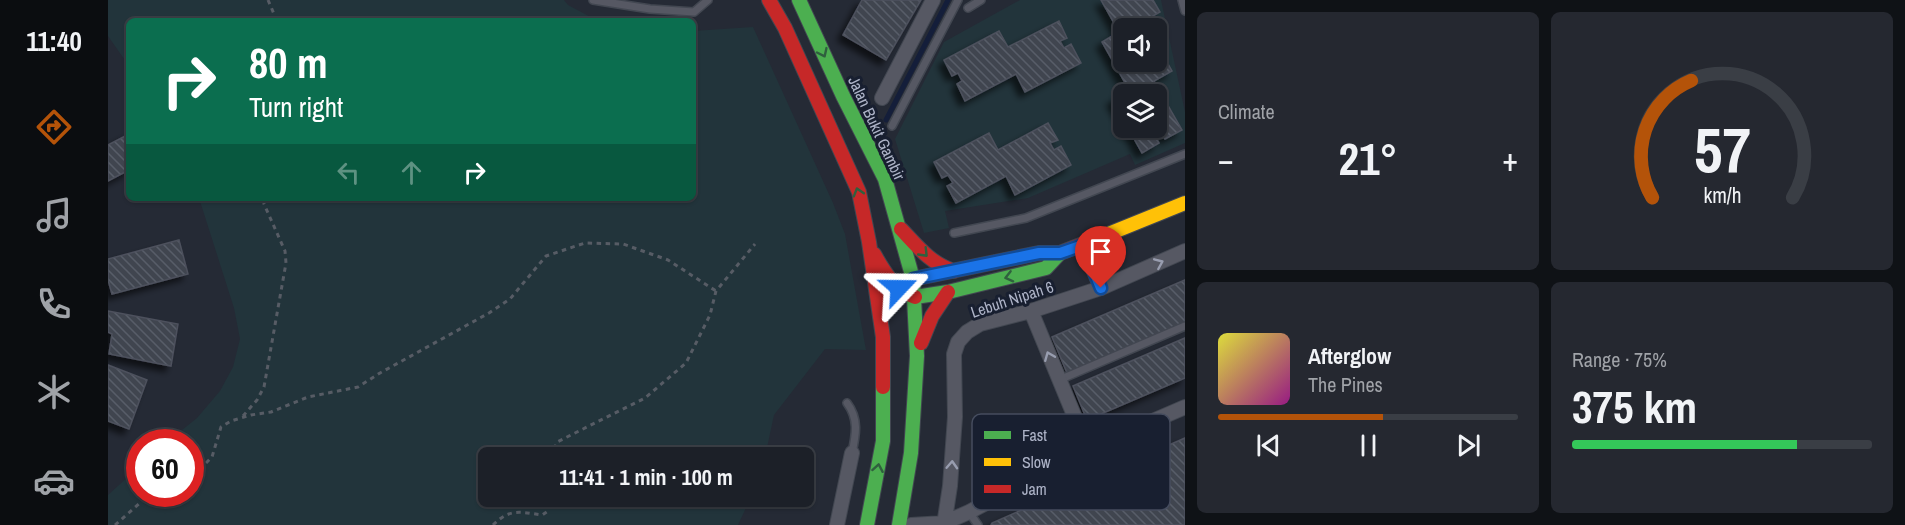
<!DOCTYPE html>
<html lang="en">
<head>
<meta charset="utf-8">
<style>
  body { margin:0; font-family:"Archivo Narrow",sans-serif; background:#252830; color:#f1f3f6; height:100vh; display:flex; flex-direction:column; font-size:22px; white-space:nowrap }
  * { box-sizing:border-box; margin:0 }
  p { font-size:20px; color:#a0a3a8 }
  .icon { flex:none; width:33px; height:33px; fill:none; stroke:currentColor; stroke-width:2; stroke-linecap:round; stroke-linejoin:round }
  .map { position:relative; flex:1; overflow:hidden }
  .drawer { display:flex; flex-direction:column; gap:12px; padding:12px; background:#0f1216; width:720px }
  .drawer>* { flex:none }
  .hud { position:absolute; left:18px; top:18px; width:570px; height:183px; border-radius:9px; box-shadow:0 2px 4px #0004,0 0 0 2px #3a3e45; background:#0b6e4f; color:#fff; overflow:hidden }
  .tools { position:absolute; left:1005px; top:18px; display:grid; gap:12px }
  .tools a { display:grid; place-items:center; width:54px; height:54px; border-radius:9px; background:#1c2028; box-shadow:0 2px 4px #0004,0 0 0 2px #3a3e45; font-size:30px }
  .speed { position:absolute; left:18px; top:429px; display:flex; gap:12px; font-size:30px; font-weight:700; text-align:center }
  .speed>* { display:grid; place-content:center; width:78px; height:78px; border-radius:50%; background:#1c2028; box-shadow:0 2px 4px #0004,0 0 0 2px #3a3e45; line-height:1 }
  .speed .limit { border:9px solid #d22; background:#fff; color:#111 }
  .pin { position:absolute; display:grid; place-items:center; width:51px; height:51px; color:#fff; margin:-62px -26px; border-radius:50% 50% 50% 0; rotate:-45deg; box-shadow:0 0 6px #0007 }
  .pin .icon { rotate:45deg }
  .me { position:absolute; width:66px; margin:-33px; rotate:67deg; stroke-linejoin:round; filter:drop-shadow(0 0 4px #0008) }
  .turn { display:flex; align-items:center; gap:21px; height:126px; padding:0 24px; font-size:27px }
  .turn .icon { width:78px; height:78px; stroke-width:2.5 }
  .turn b { display:block; font-size:42px; line-height:51px }
  .lanes { display:flex; align-items:center; height:57px; padding:0 24px; background:#0003; justify-content:center; gap:30px; direction:ltr }
  .lanes .off { opacity:.35 }
  .big { font-size:45px; font-weight:700; line-height:1.1 }
  .drawer .widget { flex:1; display:flex; flex-direction:column; justify-content:center; gap:9px; min-width:0; padding:0 21px; border-radius:9px; background:#252830 }
  .drawer .dial { align-items:center; gap:0 }
  .dial svg { height:156px; overflow:visible; fill:none; stroke:#3a3e45; stroke-width:7; stroke-linecap:round; text-anchor:middle }
  .dial text { fill:#f1f3f6; stroke:none }
  .song { display:flex; align-items:center; gap:18px }
  .cover { width:72px; height:72px; border-radius:9px; background:linear-gradient(135deg,hsl(60 70% 55%),hsl(310 70% 35%)) }
  .played { height:6px; border-radius:3px; background:linear-gradient(90deg,#b45309 55%,#3a3e45 55%) }
  .keys { display:flex; justify-content:space-around; direction:ltr }
  .heat { display:flex; justify-content:space-between; align-items:center; font-size:33px; direction:ltr }
  .charge { height:9px; border-radius:4px; background:linear-gradient(90deg,#34c759 75%,#3a3e45 0) }
  .drawer .tiles { flex:1; display:grid; gap:12px; grid-template-columns:repeat(2,1fr) }
  .trip { position:absolute; left:370px; top:447px; width:336px; height:60px; border-radius:9px; background:#1c2028; box-shadow:0 2px 4px #0004,0 0 0 2px #3a3e45; font-weight:700; line-height:60px; text-align:center }
  main { display:flex; flex:1; min-height:0 }
  .tab-bar { display:flex; flex-direction:column; width:108px; justify-content:space-around; align-items:center; background:#0b0d10; color:#a0a3a8 }
  .tab-bar .icon { width:42px; height:42px }
  .tab-bar .selected { color:#b45309 }
  .tab-bar b { font-size:27px; color:#f1f3f6 }
  .map>svg:first-child { display:block }
</style>
</head>
<body>
<main>
<nav class="tab-bar">
<b>11:40</b>
<svg class="icon selected" aria-label="directions" viewBox="0 0 24 24"><path d="M12 3l9 9-9 9-9-9zM9 14v-3h6M13 9l2 2-2 2"/></svg>
<svg class="icon" aria-label="music" viewBox="0 0 24 24"><path d="M9 18V5l10-2v13"/><circle cx="6" cy="18" r="3"/><circle cx="16" cy="16" r="3"/></svg>
<svg class="icon" aria-label="phone" viewBox="0 0 24 24"><path d="M5 4h4l2 5-3 2q2 4 5 5l2-3 5 2v4C11 20 4 13 5 4z"/></svg>
<svg class="icon" aria-label="climate" viewBox="0 0 24 24"><path d="M12 3v18M4 7l16 10M4 17L20 7"/></svg>
<svg class="icon" aria-label="car" viewBox="0 0 24 24"><path d="M5 17H2v-5l4-1 3-4h7l3 4 3 1v5h-3M9 17h6M6 11h13"/><circle cx="7" cy="17" r="2"/><circle cx="17" cy="17" r="2"/></svg>
</nav>
<div class="map">
<svg width="1077" height="525" viewBox="0 0 1077 525">
  <defs>
    <pattern id="building-back-hatch" width="6" height="6" patternUnits="userSpaceOnUse" patternTransform="scale(1.5)"><rect width="6" height="6" fill="#404550"/><path d="M-1 5l2 2M0 0l6 6M5-1l2 2" fill="none" stroke="#595d68"/></pattern>
    <filter id="shadow"><feDropShadow dx="-5.5" dy="5.5" stdDeviation="3" flood-color="#0009"/></filter>
  </defs>
  <rect width="100%" height="100%" fill="#252a35"/>
  <path fill="#22343b" fill-rule="evenodd" d="M0,0H456L460,5L490,21H21V66L0,36Z
    M912,0H1053L1077,112V143L1027,165L1022,154L920,198L837,211L841,228L816,233L787,139L836,42ZM1016,28H1048V62H1016ZM1016,94H1048V128H1016Z
    M645,27L725,203L737,234L758,350L717,349L666,415L657,457L381,458V496L643,497L630,525H0V495L31,467L32,494H82V442H59L89,418L112,391L125,367L132,339L126,308L91,198H585V31Z"/>
  <g fill="none" stroke-linecap="round" stroke-linejoin="round">
    <path stroke="#141e3a" stroke-width="5" d="M778,120L840,0"/>
  </g>
  <path fill="url(#building-back-hatch)" stroke="#4d515d" stroke-width="1.5" filter="url(#shadow)" d="M754,0H813L778,60L735,35Z
    M993,0H1045L1052,12L1036,21L1040,28H1016V62H1048V43L1064,71L1046,81L1074,130L1057,139L1054,134L1048,138L1051,143L1034,153L1020,128H1048V94H1016V120L1004,100L1021,90L994,42L1011,32Z
    M951,21L959,38L952,41L956,48L963,44L973,63L917,92L908,74L857,101L849,84L854,81L850,73L844,76L836,60L891,31L900,47Z
    M940,123L950,140L942,143L946,150L953,146L963,165L907,195L898,176L848,203L839,186L845,183L840,175L834,178L826,162L881,133L890,150Z
    M21,134V170L0,181V145Z
    M71,240L80,274L4,294L0,280V259Z
    M1077,280V323L959,373L944,337Z
    M0,311L70,324L63,366L1,354L4,334L0,332Z
    M1077,338V378L979,420L965,386Z
    M0,365L39,380L21,429L0,421Z
    M1077,438V525H883L884,523Z"/>
  <g fill="none" stroke-linecap="round" stroke-linejoin="round">
    <defs>
      <path id="lane" d="M485,0L542,9L586,12L600,0
        M1074,0L1077,11
        M860,8L873,0
        M784,126L850,0
        M846,233L918,218L1077,154
        M951,380L1077,326
        M739,403C751,419 748,434 744,453
        M861,512L870,525"/>
      <path id="street" d="M774,98L825,0
        M975,245L993,288
        M923,311L980,449
        M729,525L744,453
        M803,525L836,523L861,512L980,449L1077,407
        M836,525L842,486L847,417L846,354L850,342L859,332L872,324L923,311L993,288L1077,251"/>
      <path id="fast" d="M691,0L735,96L777,179L805,279L809,356L803,453L791,525
        M807,297L840,292L938,268L952,253
        M759,525L775,441V387"/>
      <path id="slow" d="M988,239L1077,203"/>
      <path id="jam" d="M661,0L677,28L751,192L761,242L775,337V387
        M793,229C809,246 823,264 846,271
        M766,254C776,272 787,290 807,297
        M805,279L931,253H952L988,239
        M813,343L824,316L840,292"/>
    </defs>
    <use href="#lane" stroke="#424751" stroke-width="10"/>
    <use href="#street" stroke="#424751" stroke-width="16"/>
    <use href="#fast" stroke="#424751" stroke-width="16"/>
    <use href="#slow" stroke="#424751" stroke-width="16"/>
    <use href="#jam" stroke="#424751" stroke-width="16"/>
    <path stroke="#575c65" stroke-width="3" stroke-dasharray="4.5 4.5" stroke-linecap="butt" d="M160,0L169,21
      M135,416L149,400L156,387L178,263L177,251L156,204V198
      M446,458L447,447L449,442L537,398L578,363L602,315L608,291L647,244
      M82,471L97,464L104,457L113,427L123,421L143,415L163,412L200,397L250,387L272,373L381,313L402,299L438,256L477,243L515,244L560,260L608,291
      M7,525L42,494
      M385,525C402,508 412,512 434,515L440,511L444,496"/>
    <use href="#lane" stroke="#565863" stroke-width="7"/>
    <use href="#street" stroke="#565863" stroke-width="14"/>
    <use href="#fast" stroke="#4caf50" stroke-width="14"/>
    <use href="#slow" stroke="#ffc107" stroke-width="14"/>
    <use href="#jam" stroke="#c62828" stroke-width="14"/>
  </g>
  <defs><path id="oneway-chevron" d="M-2-3.5L2.5 0L-2 3.5" fill="none" stroke-width="1.6" stroke-linecap="round" stroke-linejoin="round" transform="scale(1.5)"/></defs>
  <g stroke="#2f603e">
    <use href="#oneway-chevron" transform="translate(715 53) rotate(65)"/>
    <use href="#oneway-chevron" transform="translate(750 192) rotate(-107)"/>
    <use href="#oneway-chevron" transform="translate(816 253) rotate(46)"/>
    <use href="#oneway-chevron" transform="translate(901 277) rotate(166)"/>
    <use href="#oneway-chevron" transform="translate(770 468) rotate(-80)"/>
  </g>
  <g stroke="#989daf">
    <use href="#oneway-chevron" transform="translate(1051 263) rotate(-23)"/>
    <use href="#oneway-chevron" transform="translate(941 356) rotate(-112)"/>
    <use href="#oneway-chevron" transform="translate(844 465) rotate(-87)"/>
  </g>
  <g fill="none" stroke-linecap="round" stroke-linejoin="round">
    <defs>
      <path id="route" d="M791,288L805,279L931,253H952L975,245L993,288"/>
    </defs>
    <use href="#route" stroke="#114b97" stroke-width="15"/>
    <use href="#route" stroke="#1a73e8" stroke-width="10"/>
  </g>
  <g text-anchor="middle" stroke-width="6" stroke-linejoin="round" paint-order="stroke">
    <g font-size="16" fill="#aeb4c8" stroke="#181f30">
      <text transform="translate(769 128) rotate(65)" y="6">Jalan Bukit Gambir</text>
      <text transform="translate(904 299) rotate(-18)" y="6">Lebuh Nipah 6</text>
    </g>
  </g>
  <rect x="864" y="414" width="198" height="96" rx="9" fill="#181f30" stroke="#454c5e" stroke-width="1.5"/>
  <rect x="876" y="431" width="27" height="8" fill="#4caf50"/>
  <rect x="876" y="458" width="27" height="8" fill="#ffc107"/>
  <rect x="876" y="485" width="27" height="8" fill="#c62828"/>
  <g font-size="16" fill="#aeb4c8">
    <text x="914" y="441">Fast</text>
    <text x="914" y="468">Slow</text>
    <text x="914" y="495">Jam</text>
  </g>
</svg>
<div class="tools">
<a><svg class="icon" aria-label="sound" viewBox="0 0 24 24"><path d="M4 9h4l5-4v14l-5-4H4zM17 9q2 3 0 6"/></svg></a>
<a><svg class="icon" aria-label="layers" viewBox="0 0 24 24"><path d="M12 4l9 5-9 5-9-5zM3 14l9 5 9-5"/></svg></a>
</div>
<div class="speed"><div class="limit">60</div></div>
<div class="pin" style="left:993px;top:288px;background:#d93025"><svg class="icon" aria-label="arrive" viewBox="0 0 24 24"><path d="M6 21V4h12l-3 4 3 4H6"/></svg></div>
<svg class="me" style="left:791px;top:288px" viewBox="-20 -20 40 40"><path d="M0-17L14 15 0 8-14 15z" fill="#1a73e8" stroke="#fff" stroke-width="4"/></svg>
<div class="trip">11:41 · 1 min · 100 m</div>
<div class="hud">
<div class="turn"><svg class="icon" aria-label="right" viewBox="0 0 24 24"><path d="M7 20v-9h11M14 6l5 5-5 5"/></svg><div><b>80 m</b>Turn right</div></div>
<div class="lanes"><svg class="icon off" aria-label="left" viewBox="0 0 24 24"><path d="M17 20v-9H6M10 6l-5 5 5 5"/></svg><svg class="icon off" aria-label="ahead" viewBox="0 0 24 24"><path d="M12 20V5M6 11l6-6 6 6"/></svg><svg class="icon" aria-label="right" viewBox="0 0 24 24"><path d="M7 20v-9h11M14 6l5 5-5 5"/></svg></div>
</div>
</div>
<section class="drawer">
<div class="tiles">
<div class="widget"><p>Climate</p>
<div class="heat"><a>−</a><b class="big">21°</b><a>+</a></div>
</div>
<div class="widget dial"><svg viewBox="0 0 100 80">
<path d="M14 69A42 42 0 1 1 86 69"/>
<path d="M14 69A42 42 0 0 1 34 9" stroke="#b45309"/>
<text x="50" y="56" font-size="32" font-weight="700">57</text>
<text x="50" y="72" font-size="11">km/h</text>
</svg></div>
<div class="widget">
<div class="song"><i class="cover"></i><div><b>Afterglow</b><p>The Pines</p></div></div>
<div class="played"></div>
<div class="keys"><svg class="icon" aria-label="previous" viewBox="0 0 24 24"><path d="M18 5L8 12l10 7zM5 5v14"/></svg><svg class="icon" aria-label="pause" viewBox="0 0 24 24"><path d="M8 5v14M16 5v14"/></svg><svg class="icon" aria-label="next" viewBox="0 0 24 24"><path d="M6 5l10 7-10 7zM19 5v14"/></svg></div>
</div>
<div class="widget"><p>Range · 75%</p><b class="big">375 km</b><div class="charge"></div></div>
</div>
</section>
</main>
</body>
</html>
